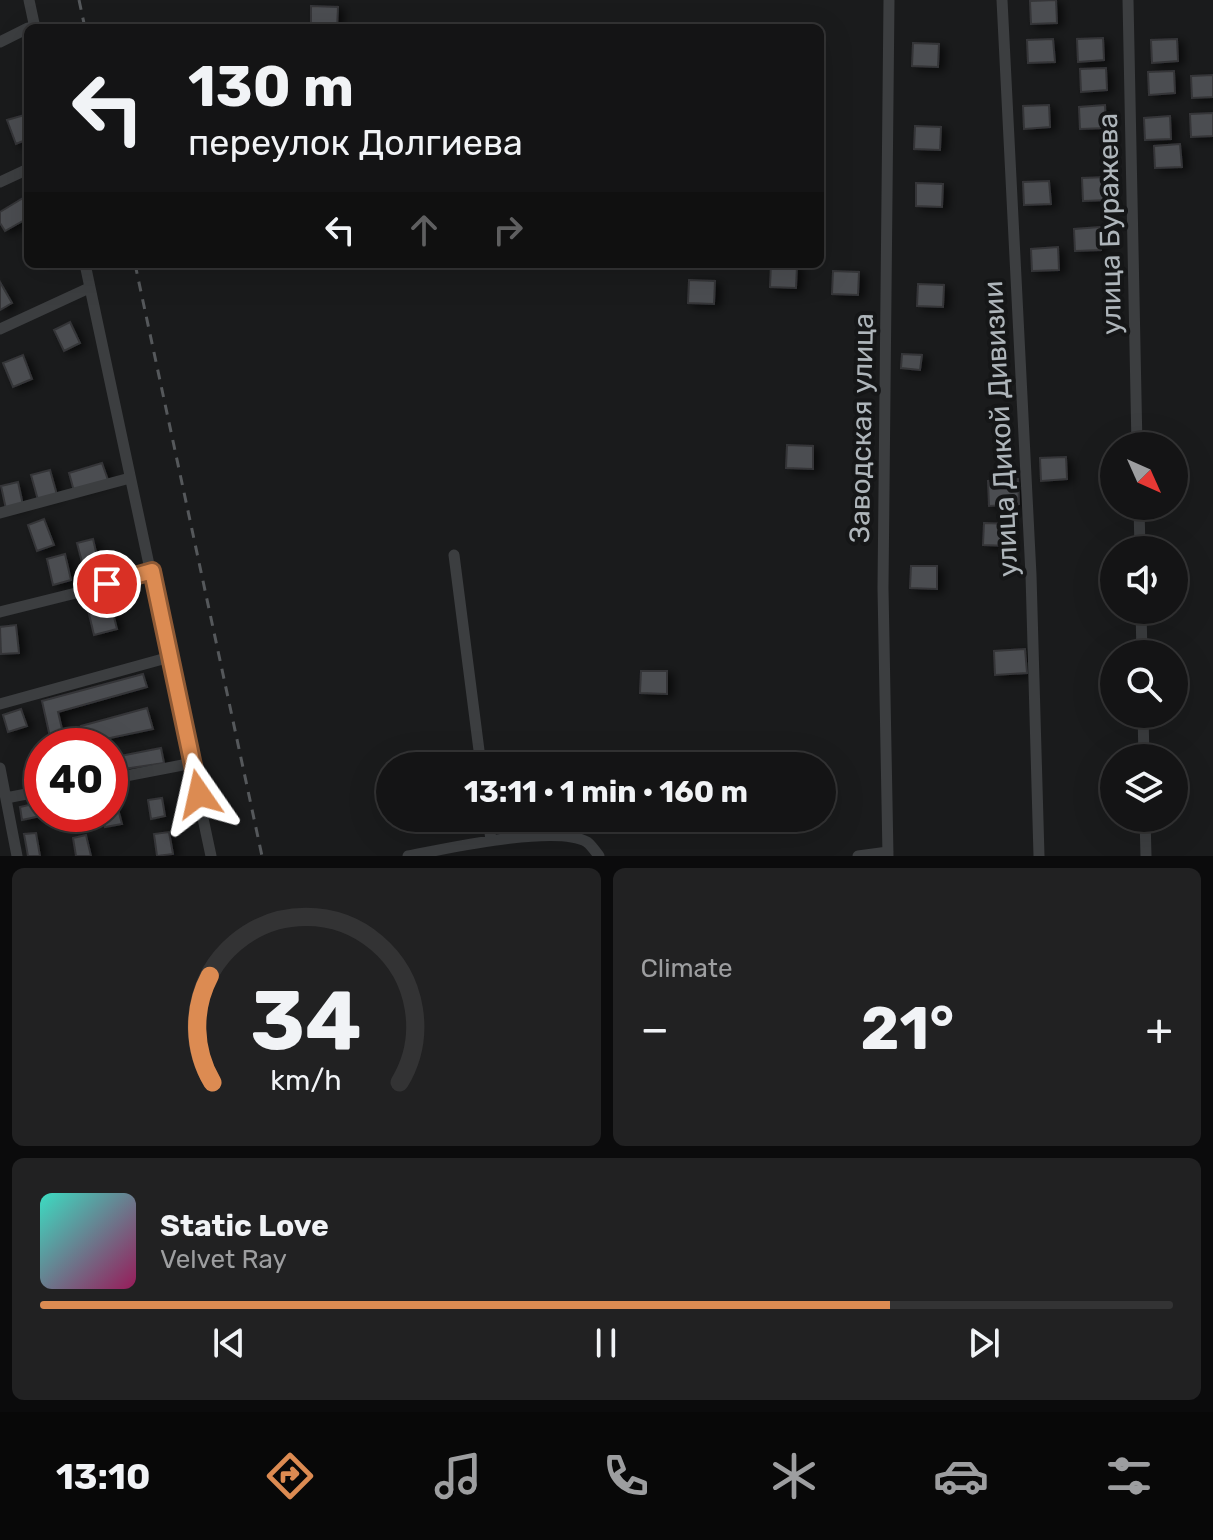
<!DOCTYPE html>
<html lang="en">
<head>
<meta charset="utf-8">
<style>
  body { margin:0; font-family:Rubik,sans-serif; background:#212122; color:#f1f3f6; height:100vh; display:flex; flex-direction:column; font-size:30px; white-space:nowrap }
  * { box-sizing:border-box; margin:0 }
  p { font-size:26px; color:#9d9ea0 }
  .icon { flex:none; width:44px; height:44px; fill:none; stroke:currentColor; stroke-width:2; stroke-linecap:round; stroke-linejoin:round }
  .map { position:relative; height:856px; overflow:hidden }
  .drawer { display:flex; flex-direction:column; gap:12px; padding:12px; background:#0b0b0c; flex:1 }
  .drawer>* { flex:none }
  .top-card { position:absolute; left:24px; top:24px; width:800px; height:244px; border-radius:12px; box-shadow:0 8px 32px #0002,0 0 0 2px #333334; background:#141415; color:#f1f3f6; overflow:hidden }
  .needle { width:52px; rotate:135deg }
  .controls { position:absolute; left:1100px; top:432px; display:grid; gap:16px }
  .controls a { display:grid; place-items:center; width:88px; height:88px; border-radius:50%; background:#141415; box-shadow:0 8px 32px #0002,0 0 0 2px #333334; font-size:40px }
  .speed { position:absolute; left:24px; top:728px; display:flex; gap:16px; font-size:40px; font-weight:700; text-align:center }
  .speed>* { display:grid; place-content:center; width:104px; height:104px; border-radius:50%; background:#141415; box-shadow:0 8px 32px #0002,0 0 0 2px #333334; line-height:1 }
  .speed .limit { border:12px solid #d22; background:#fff; color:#111 }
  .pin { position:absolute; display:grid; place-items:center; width:68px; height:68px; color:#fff; margin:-34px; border:4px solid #fff; border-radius:50%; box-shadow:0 2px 8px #0007 }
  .me { position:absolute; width:88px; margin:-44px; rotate:349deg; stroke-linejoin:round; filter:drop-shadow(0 0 6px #0008) }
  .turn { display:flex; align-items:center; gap:28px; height:168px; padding:0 32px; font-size:36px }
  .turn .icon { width:104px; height:104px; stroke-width:2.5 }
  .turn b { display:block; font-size:56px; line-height:68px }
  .lanes { display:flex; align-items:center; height:76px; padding:0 32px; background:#0003; justify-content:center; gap:40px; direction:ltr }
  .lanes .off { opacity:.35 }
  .big { font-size:60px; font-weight:700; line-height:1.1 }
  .drawer .tile { flex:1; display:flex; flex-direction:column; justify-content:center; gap:12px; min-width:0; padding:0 28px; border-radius:12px; background:#212122 }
  .drawer .dial { align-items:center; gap:0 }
  .dial svg { height:208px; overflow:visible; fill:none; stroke:#333334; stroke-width:7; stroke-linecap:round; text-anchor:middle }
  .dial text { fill:#f1f3f6; stroke:none }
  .song { display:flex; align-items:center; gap:24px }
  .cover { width:96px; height:96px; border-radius:12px; background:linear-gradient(135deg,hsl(170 70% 55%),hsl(330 70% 35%)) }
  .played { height:8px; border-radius:4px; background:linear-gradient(90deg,#dc8b52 75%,#333334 75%) }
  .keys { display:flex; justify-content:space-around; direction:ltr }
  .heat { display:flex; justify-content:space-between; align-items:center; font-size:44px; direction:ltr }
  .drawer .tiles { flex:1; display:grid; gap:12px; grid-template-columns:1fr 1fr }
  .tile:last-child { grid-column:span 2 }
  .trip { position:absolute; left:376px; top:752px; width:460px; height:80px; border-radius:40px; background:#141415; box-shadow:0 8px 32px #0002,0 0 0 2px #333334; font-weight:700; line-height:80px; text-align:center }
  .tabs { display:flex; height:128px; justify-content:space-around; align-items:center; background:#080808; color:#9d9ea0 }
  .tabs .icon { width:56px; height:56px }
  .tabs .on { color:#dc8b52 }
  .tabs b { font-size:36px; color:#f1f3f6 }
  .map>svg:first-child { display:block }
</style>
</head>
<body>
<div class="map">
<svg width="1213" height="856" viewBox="0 0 1213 856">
  <defs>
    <filter id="shadow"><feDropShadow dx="5.5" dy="3" stdDeviation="4" flood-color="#0009"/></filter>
  </defs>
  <rect width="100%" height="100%" fill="#1a1b1c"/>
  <path fill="#4c4e51" stroke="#343538" stroke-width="2" filter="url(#shadow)" d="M1056,0L1057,23L1031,24L1030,1Z
    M311,6L338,7L337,28H311Z
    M1103,38L1104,60L1078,62L1077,39Z
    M1053,39L1055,62L1028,63L1027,40Z
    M1177,39L1178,61L1152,63L1151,40Z
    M913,43L939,44L938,67L912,66Z
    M1106,68L1107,90L1081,92L1080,69Z
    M1174,71L1175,93L1149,95L1148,72Z
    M1213,75V97L1192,98L1191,76Z
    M1049,105L1050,127L1024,129L1023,106Z
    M1105,105L1106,128L1080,129L1079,107Z
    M1213,113V136L1191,137L1190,114Z
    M28,114V139L16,144L7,120Z
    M1170,116L1171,139L1145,140L1144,118Z
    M915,126L941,127L940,150L914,149Z
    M1180,144L1182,167L1155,168L1154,146Z
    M1108,177L1109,200L1083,201L1082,178Z
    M1049,181L1051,204L1024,205L1023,182Z
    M916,183L943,184L942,207L916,206Z
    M28,195V218L5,231L0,223V212Z
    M1100,227L1101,250L1075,251L1074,229Z
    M1058,247L1059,270L1032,271L1031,249Z
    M771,264L797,265L796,288L770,287Z
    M833,271L859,272L858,295L832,294Z
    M689,280L715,281L714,304L688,303Z
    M0,282L12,303L0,310Z
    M918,284L944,285L943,307L917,306Z
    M70,322L80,343L64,351L54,330Z
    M902,354L922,355L920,370L901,368Z
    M23,355L32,379L13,387L3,363Z
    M787,445L813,446V469L786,468Z
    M1066,457L1067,479L1041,481L1040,458Z
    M102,463L108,480L74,491L69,473Z
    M50,470L57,495L38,500L31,475Z
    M1018,479L1019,504L989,506L988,481Z
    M18,482L23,505L6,509L1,486Z
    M44,519L54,545L37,551L28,525Z
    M984,523L1010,524L1009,546L983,545Z
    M93,539L99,565L84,570L77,543Z
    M65,554L71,580L53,585L47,559Z
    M911,566H937V589L910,588Z
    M112,609L117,629L94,635L89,614Z
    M16,625L19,653L1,654L0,627Z
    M1025,649L1027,673L995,675L994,651Z
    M641,671H667V694L640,693Z
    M143,674L147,687L58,712L66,746H52L42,701Z
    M147,708L153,729L86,743L81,726Z
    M21,709L27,726L8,732L3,715Z
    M161,748L164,763L110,771V758Z
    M162,798L165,816L151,819L148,800Z
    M42,802V814L45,815L22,820L20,807Z
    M117,805L122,824L105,827L102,814H110V806Z
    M169,832L173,854L157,856L154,834Z
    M36,833L40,856H28L24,834Z
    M86,835L91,856H76L73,838Z"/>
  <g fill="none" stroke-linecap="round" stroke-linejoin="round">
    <path stroke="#3c3e40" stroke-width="11" d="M29,0L35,28
      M1002,0L1031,575L1039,856
      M1128,0L1137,446
      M0,42L28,28
      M0,182L28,169
      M85,264L211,856
      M0,329L89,288
      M1139,506L1140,550
      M0,513L130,478
      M454,555L481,766
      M1141,610L1142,654
      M0,612L84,591L152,571
      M0,704L170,657
      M1143,714L1144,758
      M0,768L17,856
      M110,779L193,763
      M6,798L42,791
      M488,818L491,840
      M1145,818L1146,856
      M408,856C444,849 556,824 587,842C591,845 596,852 599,856
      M858,856L888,852
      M888,856L883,588L889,0"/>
    <path stroke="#55585b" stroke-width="3" stroke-dasharray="10 8" stroke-linecap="butt" d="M79,0L85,28
      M135,264L262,856"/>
  </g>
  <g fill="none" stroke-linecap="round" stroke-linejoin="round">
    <defs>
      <path id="route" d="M107,584L152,571L199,794"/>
    </defs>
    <use href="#route" stroke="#8f5a35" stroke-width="20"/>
    <use href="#route" stroke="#dc8b52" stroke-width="14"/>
  </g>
  <g text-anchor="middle" stroke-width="8" stroke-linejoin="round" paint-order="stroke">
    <g font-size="28" fill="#aeb5ba" stroke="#151617">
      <text transform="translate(1109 224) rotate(-91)" y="10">улица Буражева</text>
      <text transform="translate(861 428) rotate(-89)" y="10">Заводская улица</text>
      <text transform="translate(1000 429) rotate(-93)" y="10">улица Дикой Дивизии</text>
    </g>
  </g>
</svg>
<div class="controls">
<a><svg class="needle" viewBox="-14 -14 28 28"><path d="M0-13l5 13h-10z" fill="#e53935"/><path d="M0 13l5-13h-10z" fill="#9d9ea0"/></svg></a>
<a><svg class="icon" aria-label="sound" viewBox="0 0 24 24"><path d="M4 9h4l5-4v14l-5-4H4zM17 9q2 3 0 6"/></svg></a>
<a><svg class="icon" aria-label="search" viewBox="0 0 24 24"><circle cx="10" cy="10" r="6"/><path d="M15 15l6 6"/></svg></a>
<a><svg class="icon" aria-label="layers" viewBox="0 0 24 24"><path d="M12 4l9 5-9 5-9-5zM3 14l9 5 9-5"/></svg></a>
</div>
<div class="speed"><div class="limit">40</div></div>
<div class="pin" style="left:107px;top:584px;background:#d93025"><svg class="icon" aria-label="arrive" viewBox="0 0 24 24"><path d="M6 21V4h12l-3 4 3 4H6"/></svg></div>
<svg class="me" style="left:199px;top:794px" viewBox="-20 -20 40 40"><path d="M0-17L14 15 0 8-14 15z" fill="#dc8b52" stroke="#fff" stroke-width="4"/></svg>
<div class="trip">13:11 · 1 min · 160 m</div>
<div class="top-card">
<div class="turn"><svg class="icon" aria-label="left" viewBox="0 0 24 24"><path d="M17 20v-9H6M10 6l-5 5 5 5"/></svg><div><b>130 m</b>переулок Долгиева</div></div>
<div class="lanes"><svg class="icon" aria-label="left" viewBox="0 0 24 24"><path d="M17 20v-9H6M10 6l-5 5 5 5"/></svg><svg class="icon off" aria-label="ahead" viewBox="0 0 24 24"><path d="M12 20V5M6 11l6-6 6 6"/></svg><svg class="icon off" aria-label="right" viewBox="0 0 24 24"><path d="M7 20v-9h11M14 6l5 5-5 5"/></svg></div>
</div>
</div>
<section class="drawer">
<div class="tiles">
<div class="tile dial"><svg viewBox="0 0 100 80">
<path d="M14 69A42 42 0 1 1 86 69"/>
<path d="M14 69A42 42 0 0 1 13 28" stroke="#dc8b52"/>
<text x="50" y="56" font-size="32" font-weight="700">34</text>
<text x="50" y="72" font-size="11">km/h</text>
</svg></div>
<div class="tile"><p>Climate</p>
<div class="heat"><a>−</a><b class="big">21°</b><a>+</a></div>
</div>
<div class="tile">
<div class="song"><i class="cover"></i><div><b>Static Love</b><p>Velvet Ray</p></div></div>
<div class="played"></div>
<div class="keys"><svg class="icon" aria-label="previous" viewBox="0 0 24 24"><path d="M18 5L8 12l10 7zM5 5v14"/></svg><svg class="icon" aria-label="pause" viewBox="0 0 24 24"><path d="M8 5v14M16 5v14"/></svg><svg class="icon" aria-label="next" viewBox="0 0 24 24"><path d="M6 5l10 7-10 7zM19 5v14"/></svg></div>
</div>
</div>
</section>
<nav class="tabs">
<b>13:10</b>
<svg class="icon on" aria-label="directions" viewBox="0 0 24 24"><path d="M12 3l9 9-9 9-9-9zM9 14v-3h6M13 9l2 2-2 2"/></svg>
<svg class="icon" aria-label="music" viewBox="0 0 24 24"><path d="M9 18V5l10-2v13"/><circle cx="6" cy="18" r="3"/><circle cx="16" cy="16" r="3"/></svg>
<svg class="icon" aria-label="phone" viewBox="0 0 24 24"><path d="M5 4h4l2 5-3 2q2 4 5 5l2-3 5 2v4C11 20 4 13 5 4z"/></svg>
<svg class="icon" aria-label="climate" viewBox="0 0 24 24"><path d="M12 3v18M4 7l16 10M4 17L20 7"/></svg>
<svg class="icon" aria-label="car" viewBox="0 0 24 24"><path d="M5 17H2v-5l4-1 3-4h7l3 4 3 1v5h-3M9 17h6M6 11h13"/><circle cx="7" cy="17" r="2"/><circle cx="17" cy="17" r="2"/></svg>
<svg class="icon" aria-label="filters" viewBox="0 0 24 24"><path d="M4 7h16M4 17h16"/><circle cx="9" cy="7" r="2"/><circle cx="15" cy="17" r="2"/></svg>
</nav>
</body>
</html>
